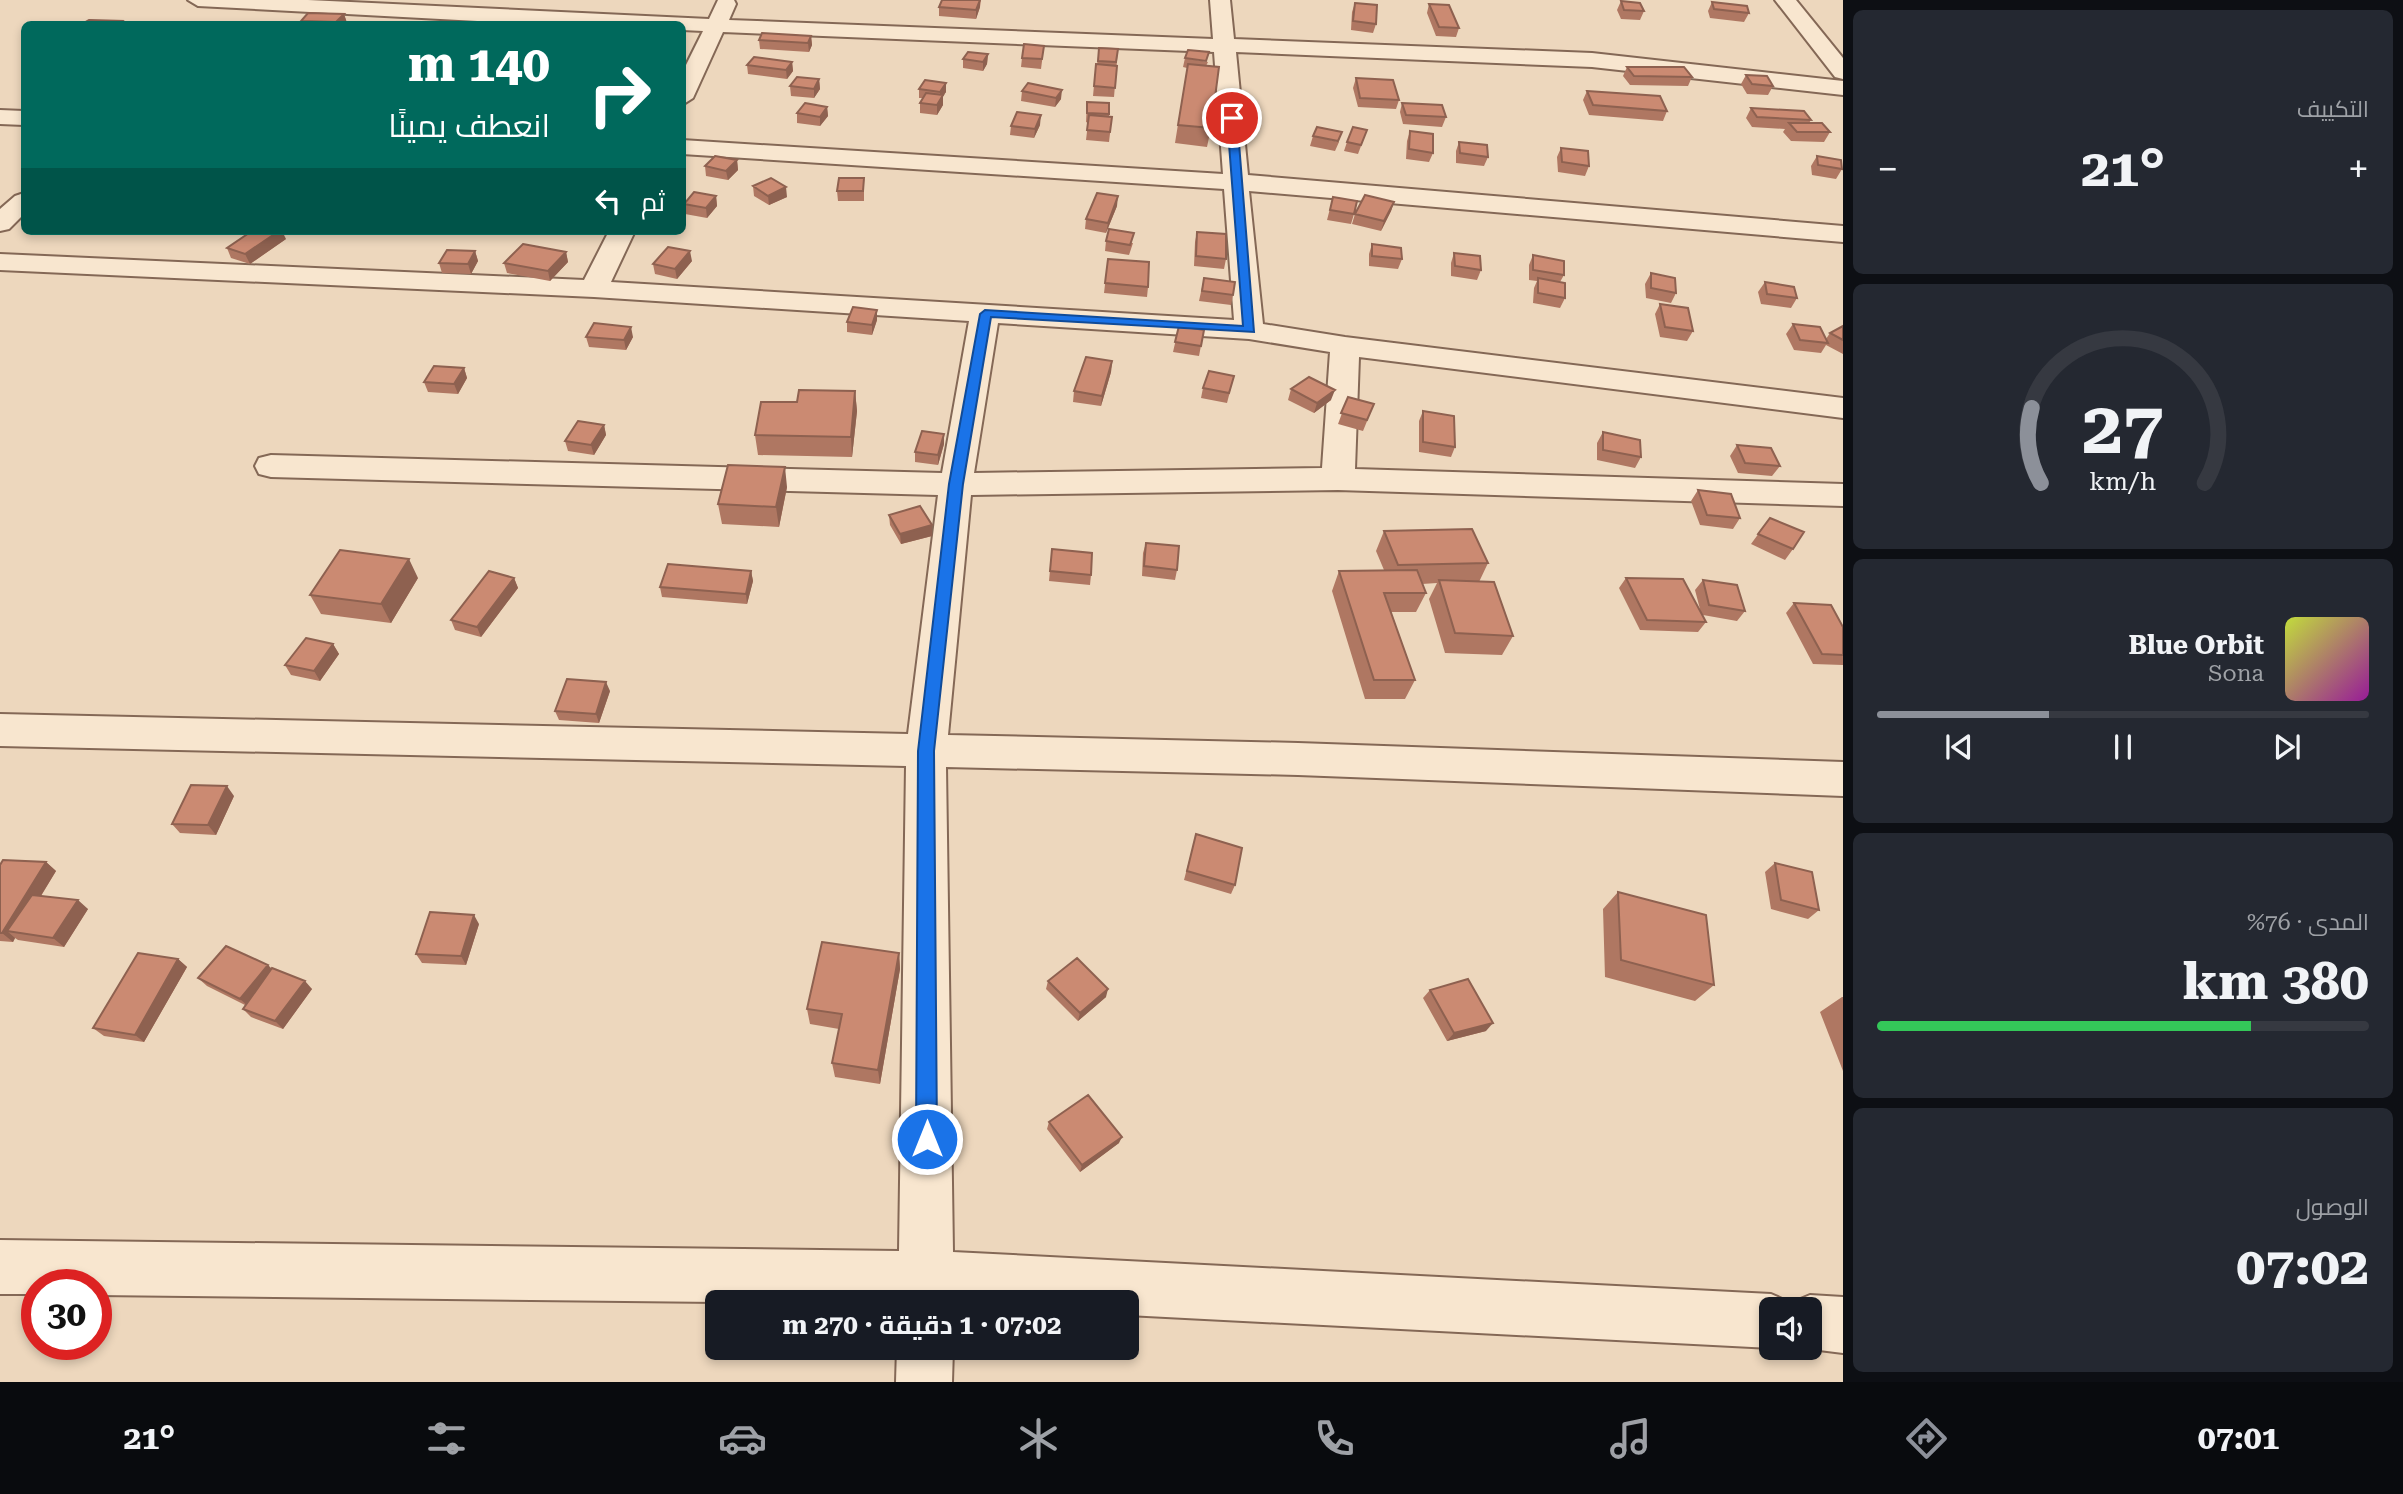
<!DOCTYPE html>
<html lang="ar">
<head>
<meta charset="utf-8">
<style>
  body { margin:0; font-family:"Roboto Serif",Cairo,serif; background:#242831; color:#f1f3f6; direction:rtl; height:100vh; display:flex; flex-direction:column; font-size:26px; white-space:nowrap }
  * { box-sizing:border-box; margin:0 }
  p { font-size:23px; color:#9ea1a6 }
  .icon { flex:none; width:38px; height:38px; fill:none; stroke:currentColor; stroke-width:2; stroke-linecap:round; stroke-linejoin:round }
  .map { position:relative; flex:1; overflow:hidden; direction:ltr }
  .drawer { display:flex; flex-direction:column; gap:10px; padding:10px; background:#0d0f14; width:560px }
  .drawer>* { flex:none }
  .banner { position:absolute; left:21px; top:21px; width:665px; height:214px; border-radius:10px; box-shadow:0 4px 10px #0003; direction:rtl; background:#00695c; color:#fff; overflow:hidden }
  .tools { position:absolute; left:1759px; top:1297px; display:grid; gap:14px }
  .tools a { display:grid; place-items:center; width:63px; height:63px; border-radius:10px; background:#171b24; box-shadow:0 4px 10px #0003; font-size:35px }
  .speed { position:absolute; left:21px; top:1269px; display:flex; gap:14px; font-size:35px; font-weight:700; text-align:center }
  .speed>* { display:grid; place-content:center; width:91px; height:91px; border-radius:50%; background:#171b24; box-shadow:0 4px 10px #0003; line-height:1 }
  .speed .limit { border:10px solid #d22; background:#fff; color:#111 }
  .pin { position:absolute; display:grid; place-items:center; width:60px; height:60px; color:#fff; margin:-30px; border:4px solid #fff; border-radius:50%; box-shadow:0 2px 7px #0007 }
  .me { position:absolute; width:77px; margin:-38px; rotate:0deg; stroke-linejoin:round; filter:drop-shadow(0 0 5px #0008) }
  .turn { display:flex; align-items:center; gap:24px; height:147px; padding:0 21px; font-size:32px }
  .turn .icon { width:91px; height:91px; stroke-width:2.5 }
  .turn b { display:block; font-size:49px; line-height:60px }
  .then { display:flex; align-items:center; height:66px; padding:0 21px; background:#0003; gap:14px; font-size:26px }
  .big { font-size:52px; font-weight:700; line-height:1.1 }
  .drawer .widget { flex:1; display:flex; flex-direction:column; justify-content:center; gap:10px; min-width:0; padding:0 24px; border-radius:10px; background:#242831 }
  .drawer .dial { align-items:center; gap:0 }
  .dial svg { height:182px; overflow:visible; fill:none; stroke:#363941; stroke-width:7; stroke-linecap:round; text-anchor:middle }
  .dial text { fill:#f1f3f6; stroke:none }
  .song { display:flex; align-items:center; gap:21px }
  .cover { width:84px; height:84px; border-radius:10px; background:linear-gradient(135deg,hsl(70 70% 55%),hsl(300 70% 35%)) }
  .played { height:7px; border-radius:4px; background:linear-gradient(90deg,#8c9099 35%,#363941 35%) }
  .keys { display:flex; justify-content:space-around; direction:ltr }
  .heat { display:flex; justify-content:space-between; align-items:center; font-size:38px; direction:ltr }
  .charge { height:10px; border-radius:5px; background:linear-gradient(90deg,#34c759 76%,#363941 0) }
  .trip { position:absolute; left:705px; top:1290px; width:434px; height:70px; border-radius:10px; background:#171b24; box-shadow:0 4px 10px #0003; font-weight:700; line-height:70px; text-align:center; direction:rtl }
  .dock { display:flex; height:112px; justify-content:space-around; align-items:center; background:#090b0e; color:#9ea1a6 }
  .dock .icon { width:49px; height:49px }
  .dock .on { color:#8c9099 }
  .dock b { font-size:32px; color:#f1f3f6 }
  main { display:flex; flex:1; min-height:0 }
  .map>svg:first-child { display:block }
</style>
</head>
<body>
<main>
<section class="drawer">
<div class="widget"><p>التكييف</p>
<div class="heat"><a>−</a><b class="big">21°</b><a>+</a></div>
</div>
<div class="widget dial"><svg viewBox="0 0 100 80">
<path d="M14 69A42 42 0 1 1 86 69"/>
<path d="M14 69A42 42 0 0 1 10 36" stroke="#8c9099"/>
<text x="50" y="56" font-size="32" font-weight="700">27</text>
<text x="50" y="72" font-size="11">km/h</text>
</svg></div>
<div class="widget">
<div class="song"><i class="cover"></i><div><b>Blue Orbit</b><p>Sona</p></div></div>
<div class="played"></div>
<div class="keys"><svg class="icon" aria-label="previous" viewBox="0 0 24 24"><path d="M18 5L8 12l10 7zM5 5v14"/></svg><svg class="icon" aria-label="pause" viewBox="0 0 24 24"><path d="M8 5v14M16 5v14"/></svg><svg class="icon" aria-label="next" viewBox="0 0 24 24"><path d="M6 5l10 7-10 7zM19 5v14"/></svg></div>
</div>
<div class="widget"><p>المدى · 76%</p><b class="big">380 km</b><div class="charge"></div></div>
<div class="widget"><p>الوصول</p><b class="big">07:02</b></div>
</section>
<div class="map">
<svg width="1843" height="1382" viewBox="0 0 1843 1382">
  <rect width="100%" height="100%" fill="#edd7bd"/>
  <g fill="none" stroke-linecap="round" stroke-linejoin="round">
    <defs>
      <path id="minor" d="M188,0H308L709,19L718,0H734L736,4L729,20L1213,39L1210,0H1230L1234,39L1592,53L1843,81V95L1592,67L1236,52L1248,175L1843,226V242L1249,191L1263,324L1345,337L1843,398V418L1359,357L1355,469L1843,484V506L1338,490L971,495L948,735L1298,743L1843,762V796L1298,775L946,767L953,1252L1771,1294L1791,1303L1810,1295L1843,1297V1353L1803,1348H1810V1309H1771V1348L1127,1315V1302H718L96,1295V1284H37V1294H0V1240L899,1251L906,766L0,746V714L908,734L938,495L271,477L259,474L255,466L259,458L271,455L942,473L969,321L594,297L0,270V254L584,280L609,231H635L611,282L1234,320L1224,189L682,154V140L1223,174L1214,52L723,32L693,98L682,105V73L703,31L682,30V24H533L198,6ZM998,323L1249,339L1330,352L1322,468L974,473Z
        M1775,0H1796L1843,58V79L1835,77Z
        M0,110L24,111V125L0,124Z
        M24,193V214L9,229L0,231V209L15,196Z
        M897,1348H953L952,1382H896Z"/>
    </defs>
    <use href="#minor" stroke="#846856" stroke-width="4"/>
    <use href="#minor" fill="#f8e6cf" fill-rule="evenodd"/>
  </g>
  <path fill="#af7762" d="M942,0H981L980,7L976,19L939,16V7Z
    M1621,1L1644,11L1640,20L1621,19L1617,10Z
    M1712,2L1749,13L1744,22L1710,18L1708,11Z
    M1355,3L1376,24L1373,33L1351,30L1352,12Z
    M1429,4L1459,28L1456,37L1436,36L1427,13Z
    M344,14L347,23L346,24H302L301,21Z
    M811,36L812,45L809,52L760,49L759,40Z
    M1044,46L1041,69L1021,67L1022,58Z
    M1099,48L1118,49L1114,97L1093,96L1096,64L1097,65Z
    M988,54L987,64L983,71L963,68V59Z
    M1185,58L1208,62L1206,66L1211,128L1207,147L1175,143L1187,68L1183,67Z
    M792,62L793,71L787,79L748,74L747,65Z
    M1627,67L1692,77L1688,86L1630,85L1623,76Z
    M1746,75L1773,86L1768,95L1747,94L1741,84Z
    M1356,78L1399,100L1396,109L1358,107L1353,88Z
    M819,79L820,89L814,98L791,96L790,86Z
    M946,83V92L943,96V105L937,115L920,113V103L923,98H919V89Z
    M1022,91L1061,99L1055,107L1021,101Z
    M1587,91L1667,111L1663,121L1589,115L1583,100Z
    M1087,102L1109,103V116L1112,117L1109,142L1086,140L1088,123L1086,122Z
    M1402,103L1446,117L1442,127L1403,124L1400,112Z
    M827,107L828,116L820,126L797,123V113Z
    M1751,108L1811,120L1809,123L1830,132L1824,142L1791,141L1783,132L1785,129L1752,127L1746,118Z
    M1040,125L1034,138L1010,135L1011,126Z
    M1367,130L1358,154L1344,151L1347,142Z
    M1410,131L1433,153L1429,162L1406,159L1407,141Z
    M1313,136L1339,142L1335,151L1310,146Z
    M1459,142L1488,157L1484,166L1456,163V151Z
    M1561,148L1589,166L1585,176L1558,172L1557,157Z
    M1817,156L1842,169L1836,179L1812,175L1811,166Z
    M737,160L738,170L728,180L706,176L705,166Z
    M753,186L787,197L769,205L754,196Z
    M864,188V201H838L837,191Z
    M716,196L717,206L707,218L685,214L684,204Z
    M1333,197L1354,214L1351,224L1327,220Z
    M1394,202L1391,211L1381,231L1352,224L1355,214Z
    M1117,206L1106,233L1085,229L1086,219Z
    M1197,232L1226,259L1224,269L1194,266L1195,242Z
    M286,239L250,264L231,258L227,248Z
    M1106,241L1133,243L1129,255L1105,251Z
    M1372,244L1402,259L1398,269L1369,266V254Z
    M475,251L478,261L471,274L442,273L439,263Z
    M566,252L568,262L550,281L507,273L504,263Z
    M1454,253L1481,270L1477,280L1451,276V263Z
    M1533,255L1564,275L1560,282L1565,298L1560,308L1533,303L1534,288L1537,281L1529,280V265Z
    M1108,259L1148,287L1147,297L1104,293Z
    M692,261L677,279L655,274L653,264Z
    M1651,273L1676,293L1671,303L1646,298L1645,284Z
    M1204,278L1233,295L1231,305L1199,301Z
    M1765,282L1797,298L1791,308L1761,304L1758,292Z
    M1660,304L1693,331L1687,341L1660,337L1655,314Z
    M877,320L872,335L847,332V322Z
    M1793,324L1826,339L1830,333L1843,326V354L1826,345L1821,353L1794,350L1786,334Z
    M1179,326L1204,330L1199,356L1173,352Z
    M586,337H633L626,350L589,347Z
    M1112,361L1111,372L1101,406L1073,402L1074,391Z
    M464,368L467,378L458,394L428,392L424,382Z
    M1234,376L1227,403L1201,398L1203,388Z
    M1291,389L1331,400L1314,413L1288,400Z
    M855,391L857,411L852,457L758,455L755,435L797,402Z
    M1348,397L1374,404L1363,431L1338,424Z
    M1423,411L1455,447L1451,457L1419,452V421Z
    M604,425L606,435L594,455L568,451L565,441Z
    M1603,432L1641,457L1635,468L1597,460V443Z
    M944,444L938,465L915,462V452Z
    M1737,445L1780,466L1772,476L1738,473L1730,456Z
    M787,487L779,527L722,524L718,504Z
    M1698,490L1740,518L1733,529L1700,525L1691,501Z
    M889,515L932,536L901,544L890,525Z
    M1770,518L1793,549L1785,560L1751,544Z
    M1384,531L1488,563L1479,582L1513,636L1502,655L1445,653L1429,599L1437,583L1422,584L1426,593L1416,612H1391L1415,680L1405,699H1365L1332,591L1339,571L1384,570L1376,551Z
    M1146,543L1177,570L1175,580L1142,576L1143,553Z
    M1052,549L1091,575L1090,585L1049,581Z
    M751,571L753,581L747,604L662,597L660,587Z
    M418,578L391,623L321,614L310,595Z
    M514,578L518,588L481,637L455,630L451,620Z
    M1626,578L1701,613L1695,590L1703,580L1745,611L1737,621L1703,615L1706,622L1698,632L1640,630L1619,588Z
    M1794,603L1843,627V665L1813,664L1786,613Z
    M333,644L339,654L320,681L291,675L285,665Z
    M610,691L599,723L559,720L555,711Z
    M234,796L216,835L180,833L172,824Z
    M1196,834L1235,885L1231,894L1184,880Z
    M46,862L56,871L41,896L88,909L64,947L18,940L15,938L13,942L0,941V865Z
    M1775,863L1819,910L1808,919L1771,909L1765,872Z
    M1618,892L1714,985L1695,1001L1605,977L1603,909Z
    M479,924L466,965L422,963L416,954Z
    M899,953L900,969L880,1084L835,1077L832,1063L839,1029L810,1024L807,1009Z
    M178,959L187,967L144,1042L104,1036L93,1028Z
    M272,969L312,989L283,1029L251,1017L243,1009L245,1005L207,986L198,978Z
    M1048,981L1106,997L1078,1021L1046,989Z
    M1430,990L1486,1031L1447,1041L1423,998Z
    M1842,997H1843V1071L1820,1012Z
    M1049,1122L1119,1143L1080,1172L1047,1129Z"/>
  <path fill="#8e6150" d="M980,0V7L976,19V10Z
    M344,14L347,23L346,24H337L336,22Z
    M811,36L812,45L809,52L808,43Z
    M988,54L987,64L983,71V62Z
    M792,62L793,71L787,79L786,70Z
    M819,79L820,89L814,98V89Z
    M946,83V92L943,96V105L937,115V105L940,100V92Z
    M1062,90L1061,99L1055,107L1056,98Z
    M827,107L828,116L820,126V117Z
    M1041,115L1040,125L1034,138L1035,129Z
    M737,160L738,170L728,180L726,171Z
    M786,187L787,197L769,205L768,196Z
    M716,196L717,206L707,218L706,208Z
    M1118,196L1117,206L1106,233L1108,223Z
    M1394,202L1391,211L1381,231L1384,221Z
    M279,231H282L286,239L250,264L245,254Z
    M475,251L478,261L471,274L468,264Z
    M690,251L692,261L677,279L675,269Z
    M566,252L568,262L550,281L548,271Z
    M877,310V320L872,335V325Z
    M631,327L633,337L626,350L624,340Z
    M1112,361L1111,372L1101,406L1102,396Z
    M464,368L467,378L458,394L454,384Z
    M1335,390L1331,400L1314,413L1317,403Z
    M855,391L857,411L852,457L851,437Z
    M604,425L606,435L594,455L591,445Z
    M944,434V444L938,465V455Z
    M785,467L787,487L779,527L776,507Z
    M932,525V536L901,544L900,534Z
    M409,559L418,578L391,623L381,604Z
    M751,571L753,581L747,604L746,594Z
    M514,578L518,588L481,637L477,627Z
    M333,644L339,654L320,681L314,671Z
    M606,682L610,691L599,723L596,714Z
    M227,786L234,796L216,835L208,825Z
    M46,862L56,871L18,933L7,931L15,938L13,942L2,933Z
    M78,900L88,909L64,947L53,938Z
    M474,915L479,924L466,965L461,956Z
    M899,953L900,969L880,1084L878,1070Z
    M178,959L187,967L144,1042L135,1035Z
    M268,965L276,973L249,1007L240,999Z
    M305,981L312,989L283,1029L275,1021Z
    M1108,989L1106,997L1078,1021L1080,1013Z
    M1493,1023L1486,1031L1447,1041L1454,1033Z
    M1122,1137L1119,1143L1080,1172L1082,1165Z"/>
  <path fill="#cb8a72" stroke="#8e6150" stroke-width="2" d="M942,0H980L976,10L939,7Z
    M1621,1L1640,3L1644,11L1624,10Z
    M1712,2L1747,6L1749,13L1714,9Z
    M1355,3L1377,5L1376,24L1353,21Z
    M1429,4L1449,5L1459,28L1439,27Z
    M308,13L344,14L336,22L301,21Z
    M89,20L122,21L118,24H82Z
    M762,33L811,36L808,43L759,40Z
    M1024,44L1044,46L1042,59L1022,58Z
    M1099,48L1118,49L1116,62L1098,61Z
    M1188,50L1209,52L1206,61L1185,58Z
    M968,52L988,54L983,62L963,59Z
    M754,57L792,62L786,70L747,65Z
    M1096,64L1117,66L1115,88L1094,86Z
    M1188,64L1219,67L1211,128L1178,125Z
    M1627,67H1684L1692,77L1634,76Z
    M1746,75L1767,76L1773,86L1752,84Z
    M797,77L819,79L814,89L790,86Z
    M1356,78L1393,80L1399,100L1360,98Z
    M925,80L946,83L940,92L919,89Z
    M1028,83L1062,90L1056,98L1022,91Z
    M1587,91L1660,96L1667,111L1593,105Z
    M926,93L943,95L937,105L920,103Z
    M1087,102L1109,103V114L1087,113Z
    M805,103L827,107L820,117L797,113Z
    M1402,103L1442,105L1446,117L1406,115Z
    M1751,108L1804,111L1811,120L1757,117Z
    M1017,112L1041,115L1035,129L1011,126Z
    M1089,115L1112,117L1110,132L1087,130Z
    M1789,123H1822L1830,132H1797Z
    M1317,127L1342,132L1338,141L1313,136Z
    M1353,127L1367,130L1361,145L1347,142Z
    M1410,131L1433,134V153L1409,149Z
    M1459,142L1487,145L1488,157L1460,153Z
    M1561,148L1588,151L1589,166L1562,162Z
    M715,156L737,160L726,171L705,166Z
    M1817,156L1841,160L1842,169L1818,165Z
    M771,178L786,187L768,196L753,186Z
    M839,178H864L863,191H837Z
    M694,192L716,196L706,208L684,204Z
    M1097,193L1118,196L1108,223L1086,219Z
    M1365,195L1394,202L1384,221L1355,214Z
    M1333,197L1357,201L1354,214L1330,210Z
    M1109,229L1134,233L1130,245L1106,241Z
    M252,231H279L245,254L227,248Z
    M1197,232L1226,234V259L1196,256Z
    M523,244L566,252L548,271L504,263Z
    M1372,244L1401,248L1402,259L1372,256Z
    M668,247L690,251L675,269L653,264Z
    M447,250L475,251L468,264L439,263Z
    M1454,253L1480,256L1481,270L1455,266Z
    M1533,255L1564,261V275L1533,270Z
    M1108,259L1149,262L1148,287L1105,283Z
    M1651,273L1675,278L1676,293L1651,288Z
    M1204,278L1235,282L1233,295L1202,291Z
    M1538,278L1565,283V298L1538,293Z
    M1765,282L1794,287L1797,298L1767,294Z
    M1660,304L1688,308L1693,331L1665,327Z
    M853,307L877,310L872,325L847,322Z
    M594,323L631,327L624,340L586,337Z
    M1793,324L1820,327L1828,343L1800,340Z
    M1179,326L1204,330L1201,346L1175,342Z
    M1843,326V340L1830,333Z
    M1086,357L1112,361L1102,396L1074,391Z
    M434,366L464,368L454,384L424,382Z
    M1209,371L1234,376L1229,393L1203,388Z
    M1309,377L1335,390L1317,403L1291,389Z
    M799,390L855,391L851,437L755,435L761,402H797Z
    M1348,397L1374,404L1367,420L1341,413Z
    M1423,411L1454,416L1455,447L1423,442Z
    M578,421L604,425L591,445L565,441Z
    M922,431L944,434L938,455L915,452Z
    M1603,432L1640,440L1641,457L1603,450Z
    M1737,445L1771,448L1780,466L1745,463Z
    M728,465L785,467L776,507L718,504Z
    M1698,490L1731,494L1740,518L1707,515Z
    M920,506L932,525L900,534L889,515Z
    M1770,518L1804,532L1793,549L1758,534Z
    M1472,529L1488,563L1398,565L1384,531Z
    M1146,543L1179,546L1177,570L1144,566Z
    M1052,549L1092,553L1091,575L1050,571Z
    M340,550L409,559L381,604L310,595Z
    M668,564L751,571L746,594L660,587Z
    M1417,570L1426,593H1384L1415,680H1374L1339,571Z
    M489,571L514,578L477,627L451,620Z
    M1626,578L1683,579L1706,622L1647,620Z
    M1439,580L1494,582L1513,636L1455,633Z
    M1703,580L1737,585L1745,611L1709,605Z
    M1794,603L1831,605L1843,627V655L1822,654Z
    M306,638L333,644L314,671L285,665Z
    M567,679L606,682L596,714L555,711Z
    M191,785L227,786L208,825L172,824Z
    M1196,834L1242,848L1235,885L1187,871Z
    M3,860L46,862L2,933H0V865Z
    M1775,863L1812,872L1819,910L1781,900Z
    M1618,892L1706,915L1714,985L1621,960Z
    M32,895L78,900L53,938L7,931Z
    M430,912L474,915L461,956L416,954Z
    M822,942L899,953L878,1070L832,1063L842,1014L807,1009Z
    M226,946L268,965L240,999L198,978Z
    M138,953L178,959L135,1035L93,1028Z
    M1077,958L1108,989L1080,1013L1048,981Z
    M272,968L305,981L275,1021L243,1009Z
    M1468,979L1493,1023L1454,1033L1430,990Z
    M1088,1095L1122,1137L1082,1165L1049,1122Z"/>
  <path fill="#1a73e8" stroke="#114b97" stroke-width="2" d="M1232,115L1237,118L1254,332L991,317L963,484L934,751L937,1139L934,1147L927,1150L919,1147L916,1139L918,751L949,484L980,314L985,310L1243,326L1227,118Z"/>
</svg>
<div class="tools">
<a><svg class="icon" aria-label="sound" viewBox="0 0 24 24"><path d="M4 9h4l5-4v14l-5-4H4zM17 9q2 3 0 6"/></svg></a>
</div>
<div class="speed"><div class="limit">30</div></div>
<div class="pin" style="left:1232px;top:118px;background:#d93025"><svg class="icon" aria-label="arrive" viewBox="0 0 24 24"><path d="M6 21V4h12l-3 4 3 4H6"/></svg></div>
<svg class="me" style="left:927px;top:1139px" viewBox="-20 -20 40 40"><circle r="17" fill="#1a73e8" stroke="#fff" stroke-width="3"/><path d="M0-11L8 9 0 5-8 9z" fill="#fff"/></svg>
<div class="trip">07:02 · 1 دقيقة · 270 m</div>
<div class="banner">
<div class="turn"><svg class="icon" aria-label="right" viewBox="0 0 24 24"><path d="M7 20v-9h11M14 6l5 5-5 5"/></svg><div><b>140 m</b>انعطف يمينًا</div></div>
<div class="then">ثم<svg class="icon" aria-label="left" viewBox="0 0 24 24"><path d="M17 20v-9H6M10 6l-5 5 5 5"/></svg></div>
</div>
</div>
</main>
<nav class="dock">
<b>07:01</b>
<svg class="icon on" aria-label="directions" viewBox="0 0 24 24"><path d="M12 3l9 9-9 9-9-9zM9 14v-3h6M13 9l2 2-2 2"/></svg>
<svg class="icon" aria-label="music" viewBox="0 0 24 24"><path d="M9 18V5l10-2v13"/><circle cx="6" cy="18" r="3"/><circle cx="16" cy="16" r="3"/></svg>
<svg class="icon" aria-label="phone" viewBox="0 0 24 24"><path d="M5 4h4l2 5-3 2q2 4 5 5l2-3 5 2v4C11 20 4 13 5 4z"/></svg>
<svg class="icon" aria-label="climate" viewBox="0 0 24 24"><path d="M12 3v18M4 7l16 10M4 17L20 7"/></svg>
<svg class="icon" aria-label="car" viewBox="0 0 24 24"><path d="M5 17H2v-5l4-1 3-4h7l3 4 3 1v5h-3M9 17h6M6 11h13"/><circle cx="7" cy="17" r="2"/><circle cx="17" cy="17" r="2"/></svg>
<svg class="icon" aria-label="filters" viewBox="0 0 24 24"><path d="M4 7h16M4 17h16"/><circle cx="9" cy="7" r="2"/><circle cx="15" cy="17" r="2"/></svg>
<b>21°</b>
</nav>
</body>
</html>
